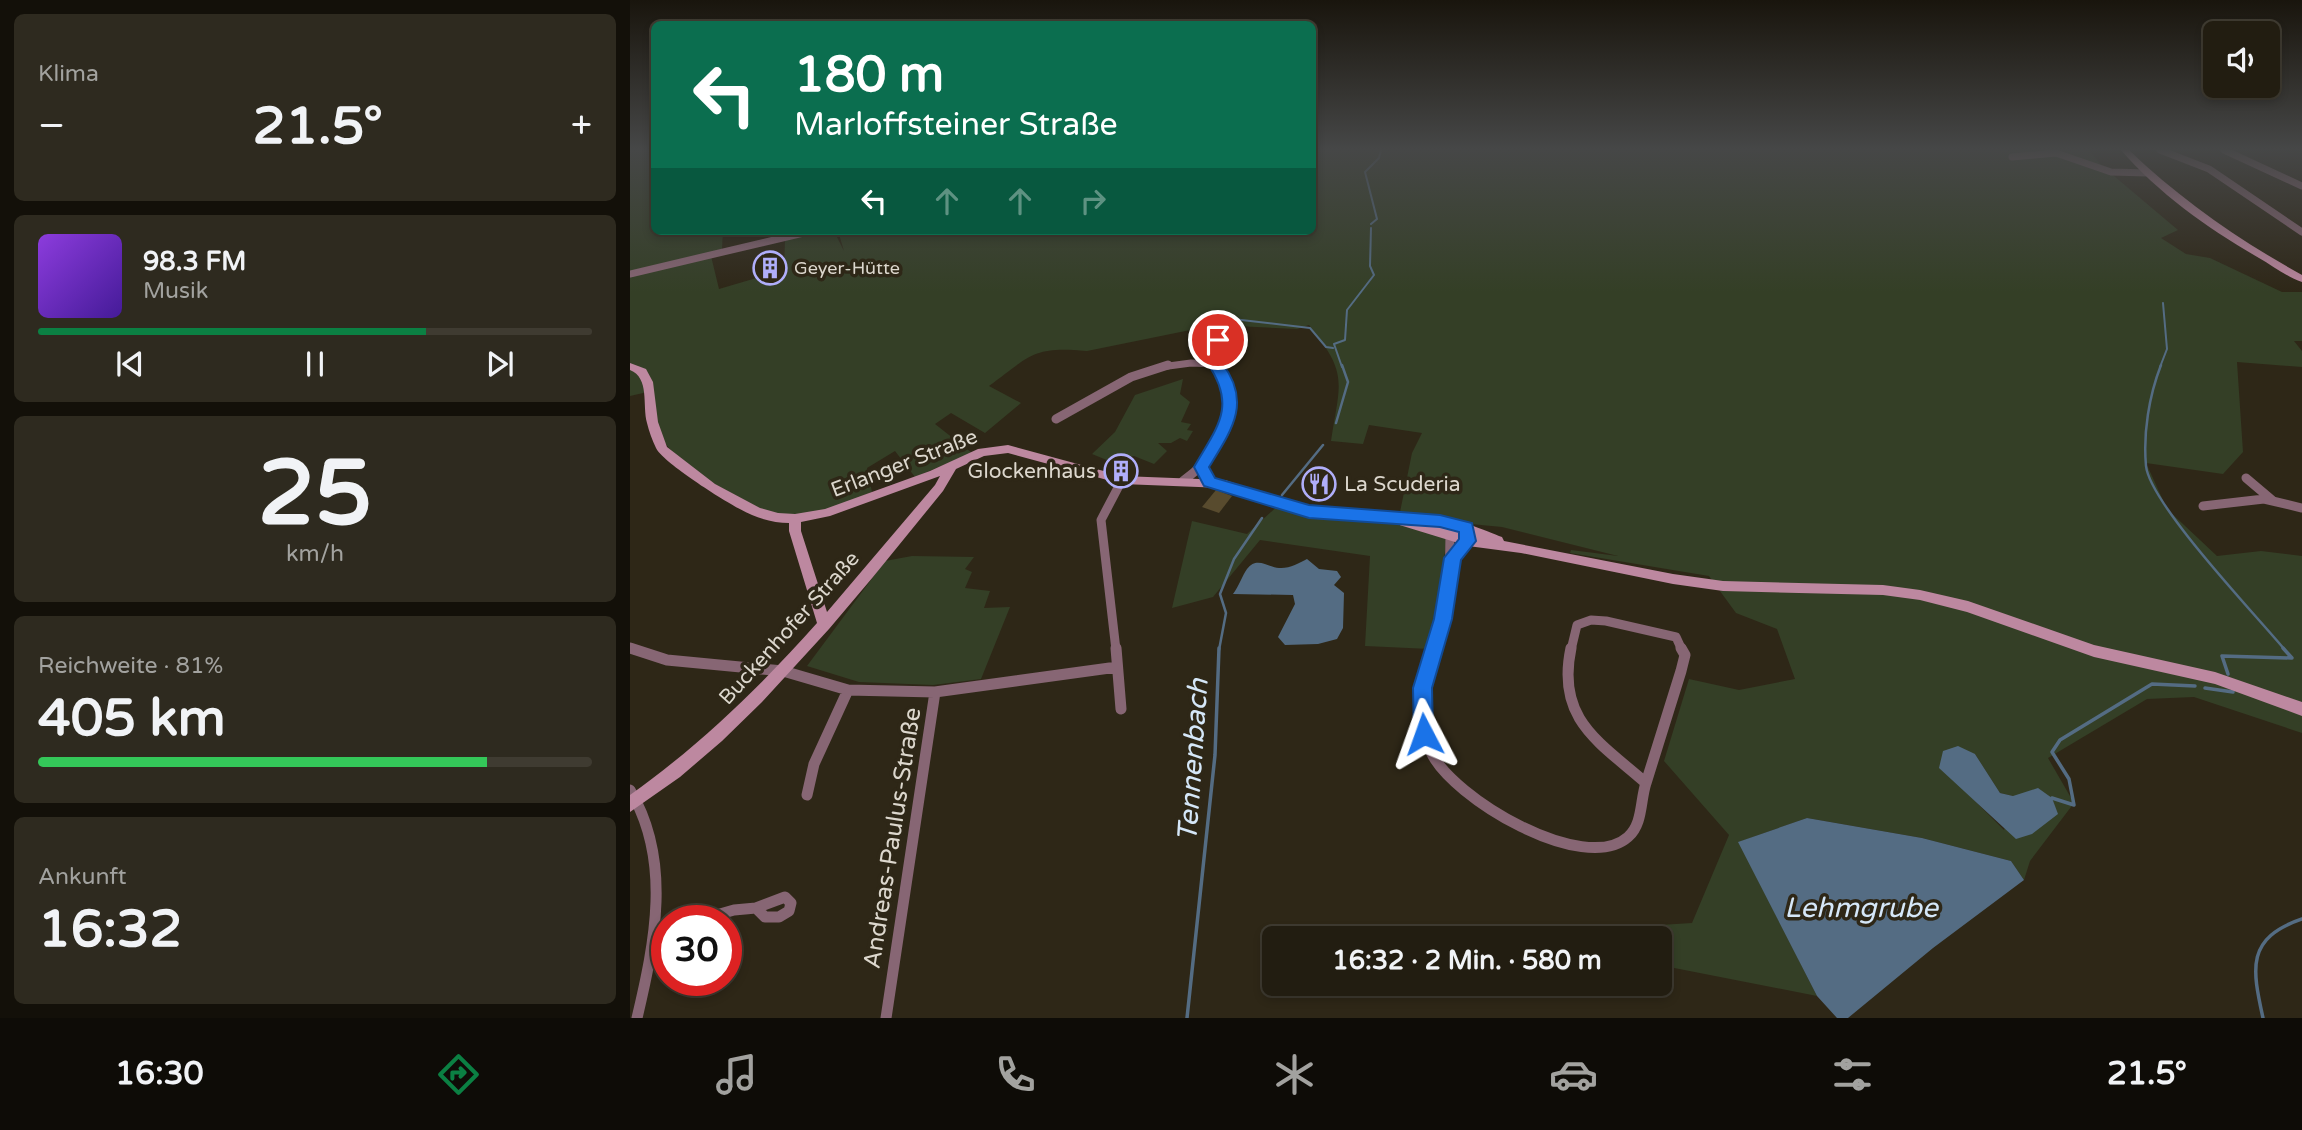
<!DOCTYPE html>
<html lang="de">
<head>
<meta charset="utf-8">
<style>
  body { margin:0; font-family:"Varela Round",sans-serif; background:#2e2a1f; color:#f1f3f6; height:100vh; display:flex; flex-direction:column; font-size:26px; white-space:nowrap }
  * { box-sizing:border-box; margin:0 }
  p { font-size:23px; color:#a2a29f }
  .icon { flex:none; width:38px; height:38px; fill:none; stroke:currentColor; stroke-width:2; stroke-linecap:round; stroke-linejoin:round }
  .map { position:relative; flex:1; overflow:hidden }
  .side { display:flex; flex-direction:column; gap:14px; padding:14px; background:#131009; width:630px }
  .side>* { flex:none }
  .guide { position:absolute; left:21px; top:21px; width:665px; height:214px; border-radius:10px; box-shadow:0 4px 10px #0003,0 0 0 2px #3f3b31; background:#0b6e4f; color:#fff; overflow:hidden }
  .buttons { position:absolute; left:1573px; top:21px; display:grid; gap:14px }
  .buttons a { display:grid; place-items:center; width:77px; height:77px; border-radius:10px; background:#221d11; box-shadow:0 4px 10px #0003,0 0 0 2px #3f3b31; font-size:35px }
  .speed { position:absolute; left:21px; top:905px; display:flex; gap:14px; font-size:35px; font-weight:700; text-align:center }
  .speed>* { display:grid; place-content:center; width:91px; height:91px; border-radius:50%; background:#221d11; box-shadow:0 4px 10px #0003,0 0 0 2px #3f3b31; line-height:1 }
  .speed .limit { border:10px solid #d22; background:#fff; color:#111 }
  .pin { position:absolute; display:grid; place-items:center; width:60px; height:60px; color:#fff; margin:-30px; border:4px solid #fff; border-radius:50%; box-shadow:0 2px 7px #0007 }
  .me { position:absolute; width:77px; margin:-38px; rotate:356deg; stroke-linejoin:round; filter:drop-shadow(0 0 5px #0008) }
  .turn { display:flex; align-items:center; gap:24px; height:147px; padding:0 28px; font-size:32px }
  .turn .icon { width:91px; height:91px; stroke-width:2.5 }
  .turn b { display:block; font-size:49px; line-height:60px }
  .lanes { display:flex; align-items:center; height:66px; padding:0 28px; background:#0003; justify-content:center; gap:35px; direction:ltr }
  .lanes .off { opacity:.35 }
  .big { font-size:52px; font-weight:800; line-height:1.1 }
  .side .card { flex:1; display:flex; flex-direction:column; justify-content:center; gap:10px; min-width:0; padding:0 24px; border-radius:10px; background:#2e2a1f }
  .side .dial { align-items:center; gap:0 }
  .dial b { font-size:91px; line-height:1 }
  .song { display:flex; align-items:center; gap:21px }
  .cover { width:84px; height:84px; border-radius:10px; background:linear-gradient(135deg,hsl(270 70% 55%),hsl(260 70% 35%)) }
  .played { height:7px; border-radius:4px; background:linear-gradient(90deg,#0b8043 70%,#3f3b31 70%) }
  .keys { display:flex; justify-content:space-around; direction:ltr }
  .heat { display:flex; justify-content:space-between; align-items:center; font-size:38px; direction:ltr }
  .charge { height:10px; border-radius:5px; background:linear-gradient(90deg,#34c759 81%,#3f3b31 0) }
  .trip { position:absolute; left:632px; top:926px; width:410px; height:70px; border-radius:10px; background:#221d11; box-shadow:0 4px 10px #0003,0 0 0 2px #3f3b31; font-weight:800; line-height:70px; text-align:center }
  .tab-bar { display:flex; height:112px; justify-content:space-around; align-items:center; background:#0e0c07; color:#a2a29f }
  .tab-bar .icon { width:49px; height:49px }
  .tab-bar .current { color:#0b8043 }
  .tab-bar b { font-size:32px; color:#f1f3f6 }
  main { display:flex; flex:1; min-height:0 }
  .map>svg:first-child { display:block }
</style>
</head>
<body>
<main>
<section class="side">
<div class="card"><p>Klima</p>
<div class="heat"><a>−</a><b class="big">21.5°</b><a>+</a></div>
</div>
<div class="card">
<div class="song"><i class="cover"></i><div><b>98.3 FM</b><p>Musik</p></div></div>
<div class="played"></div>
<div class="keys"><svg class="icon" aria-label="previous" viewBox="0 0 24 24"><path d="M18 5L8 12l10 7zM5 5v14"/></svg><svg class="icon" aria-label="pause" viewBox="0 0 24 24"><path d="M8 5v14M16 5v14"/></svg><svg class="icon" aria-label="next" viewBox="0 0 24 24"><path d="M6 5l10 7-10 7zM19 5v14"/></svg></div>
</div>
<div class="card dial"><b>25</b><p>km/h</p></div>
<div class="card"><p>Reichweite · 81%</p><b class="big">405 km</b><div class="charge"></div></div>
<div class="card"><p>Ankunft</p><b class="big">16:32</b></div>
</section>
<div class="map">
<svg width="1672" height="1018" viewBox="0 0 1672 1018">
  <rect width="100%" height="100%" fill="#2e2717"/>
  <path fill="#343f26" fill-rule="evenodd" d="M0,150H24V231H93L92,249L81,256L89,289L154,270L155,240L204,231L214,251L208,231H682L683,150H1420L1433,155L1439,150H1459L1471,165L1548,230L1531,238L1556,254L1580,258L1652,292H1672V341H1664L1672,351V367L1607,362L1613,452L1593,474L1516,463L1537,509L1587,556L1631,551L1672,556V733L1564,697L1517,699L1418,758L1444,803L1400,861L1394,880L1381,861L1292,838L1177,818L1109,842L1187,996L1029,965V938H997L999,927L1062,923L1099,835L1034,761L1059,679L1109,690L1165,679L1147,629L1106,613L1079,576L940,553L941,550L988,556L872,527L820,522L825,526L818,532L800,649L735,646L740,556L630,540L583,597L542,608L562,521L617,534L653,501L769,517L782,453L792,433L739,425L733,444L701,441C710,381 719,375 679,325L667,329L585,325L457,351C403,346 401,355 359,386L391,403L355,433L321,413L305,424L342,453L285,477L265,451L237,468L242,492C218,502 191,516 164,518C131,520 54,470 35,443C24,428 24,408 22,391L0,396ZM1345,754L1370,793L1383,796L1374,830L1340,796Z
    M553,379L550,394L560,402L551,422L561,424L557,430L563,431L557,441L550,438L541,443H528L537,451L524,464L504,456L486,459L484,463L462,454L485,432L505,395Z
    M282,556L344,557L335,569L342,572L335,588L360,591L354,608L380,607L351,679L303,685L229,682L177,666L255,561Z"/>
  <path fill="#546c83" d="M677,559L689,569L707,571L711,577L704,585L714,593L713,628L707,639L688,644L655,645L648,637L665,604L663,595L603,594C609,586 612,576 617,569C627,556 637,567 649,568C659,569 669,563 677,559Z
    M1328,746L1345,754L1370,793L1383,796L1408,788L1422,798L1428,814L1402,834L1386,839L1309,768L1313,751Z
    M1177,818L1292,838L1381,861L1394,880L1303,948L1218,1018H1207L1187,996L1108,842Z"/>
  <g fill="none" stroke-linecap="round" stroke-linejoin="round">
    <path stroke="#546c83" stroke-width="2" d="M741,224L747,219L735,172L749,158L751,150
      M594,318L680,328L696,347L703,348
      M712,367L704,344L715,340L717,310L744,275L740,266L741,228
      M1530,367L1537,349L1533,303"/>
    <path stroke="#546c83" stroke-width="2.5" d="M1531,365C1519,396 1513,433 1516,466C1520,504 1626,615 1655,650
      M706,423L718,382L712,365
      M652,495L693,445
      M589,650L596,613L590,594L604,559L632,518"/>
    <path stroke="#546c83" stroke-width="3.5" d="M1598,674L1592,656L1662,658L1653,648
      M1575,688L1603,692
      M1422,798L1444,805L1439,779L1422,752L1430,740L1522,684L1565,686
      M557,1018L585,755L589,648
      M1633,1018C1622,968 1616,938 1672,919"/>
  </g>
  <path fill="#584b2e" d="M586,490L602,496L589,513L572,507Z"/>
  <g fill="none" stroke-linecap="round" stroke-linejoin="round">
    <path stroke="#876674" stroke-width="7" d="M1530,150L1579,169L1672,232
      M1594,150L1672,186
      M1382,157L1426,153L1481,172L1518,173
      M0,274L182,231
      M585,364L588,324
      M531,367L561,363L585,364L587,367"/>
    <path stroke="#876674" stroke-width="9" d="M426,419L501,377L538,365
      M572,467L580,482
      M1616,478L1642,500
      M553,481C578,463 611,423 600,389C597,380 591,373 586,365
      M1573,506L1634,499L1672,508
      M823,558L838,541
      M0,648L5,650
      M486,650L471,520L492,480
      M804,650L819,588L820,535
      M941,650L947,625L961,620L976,621L1046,637L1052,650"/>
    <path stroke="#876674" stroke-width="11" d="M0,648L37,660L153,671L218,690L305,692L487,667
      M486,648L491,709
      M804,648C793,683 786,717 801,752C822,798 954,876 998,837C1013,824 1010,801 1016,783
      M941,648C926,719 968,741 1016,783
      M1016,783L1051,671L1055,655L1051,648
      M0,790C42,860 25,942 7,1018
      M177,795L184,764L218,690
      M155,897L161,903L159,911L149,917H135L126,908Z
      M69,920L104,910L126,908
      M23,939L37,933
      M256,1018L305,692"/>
    <path fill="#bd88a0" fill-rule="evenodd" d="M1491,150H1499C1551,200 1609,240 1672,275V282C1657,277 1643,266 1629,258C1579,229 1529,194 1491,150Z
      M0,363L16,369L23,382L28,422L37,447L85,484L130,508L148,513L165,514L195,509L300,471L348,449L378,445L492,476L595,480L667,504L763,513L782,519C798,506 854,530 872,537L874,541L1043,574L1093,581L1253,585L1290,590L1338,601L1464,645L1585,672L1672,702V716L1585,684L1464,657L1337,612L1290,600L1253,595L1093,591L1043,584L891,553L838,546L763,523L666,514L594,488L492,484L378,453L354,456L326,469L313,491L243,577L199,629L132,702L92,741L50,777L0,812V795C70,745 130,687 187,623L159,531V523C147,523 133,520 122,515C104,508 33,463 26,448C22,440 19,431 17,423C12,405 20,378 0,370ZM310,476L305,485L197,612L171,531V522L200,516ZM806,526L820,528L846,537Z"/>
  </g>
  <linearGradient id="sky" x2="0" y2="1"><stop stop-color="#19150d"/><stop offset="0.51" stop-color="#464747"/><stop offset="1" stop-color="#464747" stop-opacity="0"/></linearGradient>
  <rect width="1672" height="292" fill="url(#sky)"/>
  <path fill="#1a73e8" stroke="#114b97" stroke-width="2" d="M588,336L595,340L592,363C622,402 602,430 579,467L585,478L679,505L810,515L842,523L846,541L831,560L822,619L802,688L803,734L801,740L794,743L787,740L784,734L783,688L804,619L814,558L829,539V532L810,527L679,518L574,486L564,467C587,427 607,407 578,364L581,340Z"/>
  <defs>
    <symbol id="building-ring" viewBox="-11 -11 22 22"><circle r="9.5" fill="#2e2717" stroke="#b0aefa" stroke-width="1.5"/><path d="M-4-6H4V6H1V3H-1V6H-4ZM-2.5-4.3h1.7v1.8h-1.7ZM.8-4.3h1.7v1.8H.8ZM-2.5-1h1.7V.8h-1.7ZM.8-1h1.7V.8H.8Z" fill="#b0aefa"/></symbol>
    <symbol id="restaurant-ring" viewBox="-11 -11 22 22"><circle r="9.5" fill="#2e2717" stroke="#b0aefa" stroke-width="1.5"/><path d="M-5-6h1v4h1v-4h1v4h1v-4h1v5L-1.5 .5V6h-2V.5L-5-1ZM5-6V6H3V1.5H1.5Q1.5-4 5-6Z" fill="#b0aefa"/></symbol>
  </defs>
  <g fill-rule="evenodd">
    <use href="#building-ring" x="121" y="249" width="38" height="38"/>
    <use href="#building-ring" x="472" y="452" width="38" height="38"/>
    <use href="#restaurant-ring" x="670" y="465" width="38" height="38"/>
  </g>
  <g text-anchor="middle" stroke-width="7" stroke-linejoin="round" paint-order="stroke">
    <g font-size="18" fill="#dcd7cd" stroke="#2e2717" text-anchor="start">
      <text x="164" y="274">Geyer-Hütte</text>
    </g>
    <g font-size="21" fill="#dcd7cd" stroke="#2e2717">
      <text transform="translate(274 463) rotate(-21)" y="7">Erlanger Straße</text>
      <text transform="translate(159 628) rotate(-48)" y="7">Buckenhofer Straße</text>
    </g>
    <g font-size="21" fill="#dcd7cd" stroke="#2e2717" text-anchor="end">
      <text x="466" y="478">Glockenhaus</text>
      <text x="714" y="491" text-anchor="start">La Scuderia</text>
    </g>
    <g font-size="24" fill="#dcd7cd" stroke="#2e2717">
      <text transform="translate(262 838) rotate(-81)" y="8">Andreas-Paulus-Straße</text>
    </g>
    <g font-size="28" font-style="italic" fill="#d5e7f8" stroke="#2e2717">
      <text transform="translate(562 760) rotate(-86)" y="10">Tennenbach</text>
      <text x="1231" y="917">Lehmgrube</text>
    </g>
  </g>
</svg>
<div class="buttons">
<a><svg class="icon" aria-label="sound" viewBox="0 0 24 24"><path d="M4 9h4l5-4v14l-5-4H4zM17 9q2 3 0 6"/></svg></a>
</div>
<div class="speed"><div class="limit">30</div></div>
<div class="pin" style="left:588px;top:340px;background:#d93025"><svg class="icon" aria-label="arrive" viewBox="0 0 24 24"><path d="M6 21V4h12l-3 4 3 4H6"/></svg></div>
<svg class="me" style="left:794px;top:734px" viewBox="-20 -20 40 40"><path d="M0-17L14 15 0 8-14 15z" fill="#1a73e8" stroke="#fff" stroke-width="4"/></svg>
<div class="trip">16:32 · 2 Min. · 580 m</div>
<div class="guide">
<div class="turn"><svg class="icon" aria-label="left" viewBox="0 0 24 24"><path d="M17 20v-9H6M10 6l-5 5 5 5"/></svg><div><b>180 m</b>Marloffsteiner Straße</div></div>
<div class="lanes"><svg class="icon" aria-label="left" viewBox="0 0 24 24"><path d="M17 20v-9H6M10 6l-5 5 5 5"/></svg><svg class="icon off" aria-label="ahead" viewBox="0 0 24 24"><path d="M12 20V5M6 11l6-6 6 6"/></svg><svg class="icon off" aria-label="ahead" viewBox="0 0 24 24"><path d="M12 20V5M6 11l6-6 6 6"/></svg><svg class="icon off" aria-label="right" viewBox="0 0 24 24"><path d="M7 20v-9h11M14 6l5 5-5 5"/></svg></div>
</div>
</div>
</main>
<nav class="tab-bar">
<b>16:30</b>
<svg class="icon current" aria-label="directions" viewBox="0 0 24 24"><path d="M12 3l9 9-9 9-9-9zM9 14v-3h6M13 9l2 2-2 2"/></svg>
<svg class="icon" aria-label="music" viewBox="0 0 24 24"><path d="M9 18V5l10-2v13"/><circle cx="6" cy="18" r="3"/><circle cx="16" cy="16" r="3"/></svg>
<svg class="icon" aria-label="phone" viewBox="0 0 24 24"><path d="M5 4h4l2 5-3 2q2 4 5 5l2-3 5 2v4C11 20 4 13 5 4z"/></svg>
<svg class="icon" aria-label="climate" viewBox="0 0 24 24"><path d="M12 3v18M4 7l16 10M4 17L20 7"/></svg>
<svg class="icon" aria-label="car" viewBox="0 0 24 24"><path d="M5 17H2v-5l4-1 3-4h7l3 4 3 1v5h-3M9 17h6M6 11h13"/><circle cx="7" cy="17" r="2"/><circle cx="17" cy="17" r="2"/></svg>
<svg class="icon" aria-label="filters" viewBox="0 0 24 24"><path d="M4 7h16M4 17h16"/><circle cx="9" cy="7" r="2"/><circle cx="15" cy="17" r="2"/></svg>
<b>21.5°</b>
</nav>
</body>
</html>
